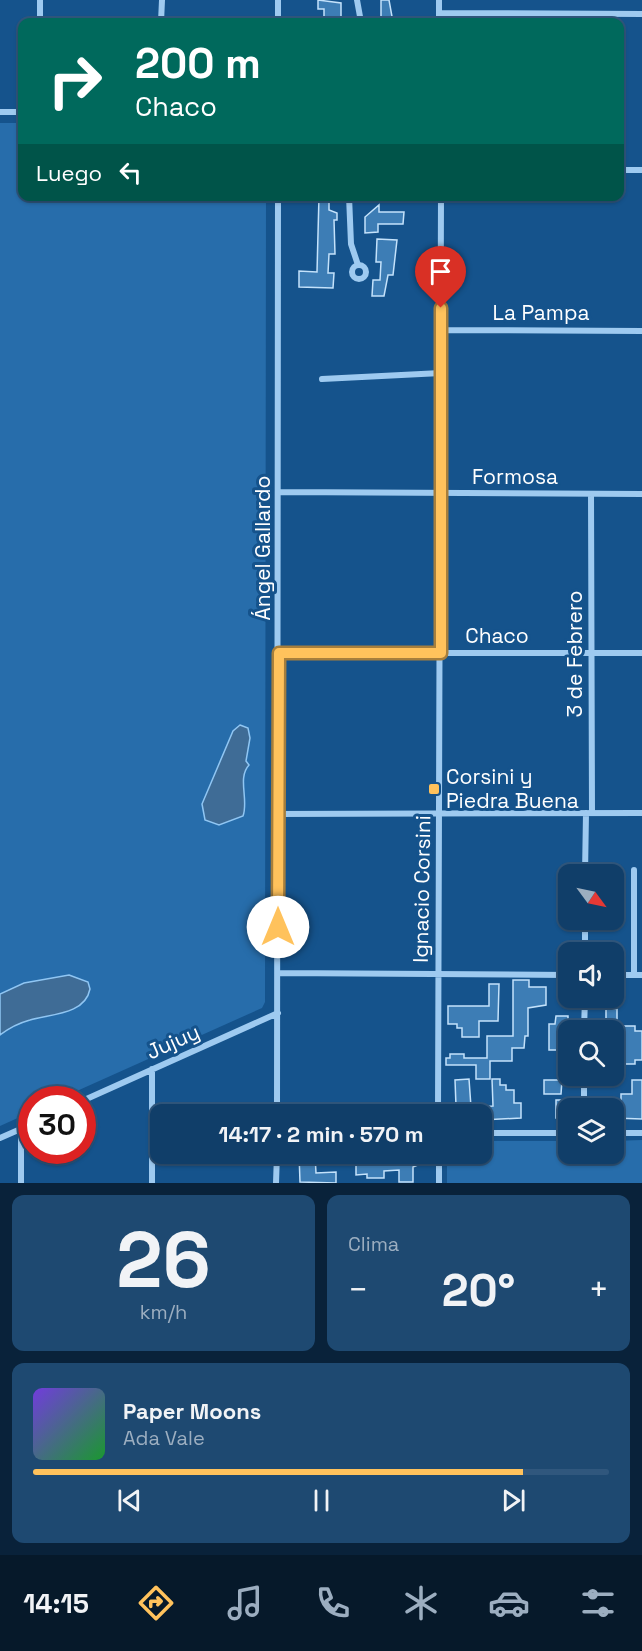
<!DOCTYPE html>
<html lang="es">
<head>
<meta charset="utf-8">
<style>
  body { margin:0; font-family:"Space Grotesk",sans-serif; background:#1e4971; color:#f1f3f6; height:100vh; display:flex; flex-direction:column; font-size:22px; white-space:nowrap }
  * { box-sizing:border-box; margin:0 }
  p { font-size:20px; color:#9caec0 }
  .icon { flex:none; width:33px; height:33px; fill:none; stroke:currentColor; stroke-width:2; stroke-linecap:round; stroke-linejoin:round }
  .map { position:relative; height:1183px; overflow:hidden }
  .panel { display:flex; flex-direction:column; gap:12px; padding:12px; background:#09223a; flex:1 }
  .panel>* { flex:none }
  .hud { position:absolute; left:18px; top:18px; width:606px; height:183px; border-radius:12px; box-shadow:0 2px 4px #0004,0 0 0 2px #30577d; background:#00695c; color:#fff; overflow:hidden }
  .needle { width:39px; rotate:123deg }
  .controls { position:absolute; left:558px; top:864px; display:grid; gap:12px }
  .controls a { display:grid; place-items:center; width:66px; height:66px; border-radius:12px; background:#103e69; box-shadow:0 2px 4px #0004,0 0 0 2px #30577d; font-size:30px }
  .speed { position:absolute; left:18px; top:1086px; display:flex; gap:12px; font-size:30px; font-weight:700; text-align:center }
  .speed>* { display:grid; place-content:center; width:78px; height:78px; border-radius:50%; background:#103e69; box-shadow:0 2px 4px #0004,0 0 0 2px #30577d; line-height:1 }
  .speed .limit { border:9px solid #d22; background:#fff; color:#111 }
  .pin { position:absolute; display:grid; place-items:center; width:51px; height:51px; color:#fff; margin:-62px -26px; border-radius:50% 50% 50% 0; rotate:-45deg; box-shadow:0 0 6px #0007 }
  .pin .icon { rotate:45deg }
  .me { position:absolute; width:66px; margin:-33px; rotate:0deg; stroke-linejoin:round; filter:drop-shadow(0 0 4px #0008) }
  .turn { display:flex; align-items:center; gap:21px; height:126px; padding:0 18px; font-size:27px }
  .turn .icon { width:78px; height:78px; stroke-width:2.5 }
  .turn b { display:block; font-size:42px; line-height:51px }
  .then { display:flex; align-items:center; height:57px; padding:0 18px; background:#0003; gap:12px; font-size:22px }
  .big { font-size:45px; font-weight:800; line-height:1.1 }
  .panel .widget { flex:1; display:flex; flex-direction:column; justify-content:center; gap:9px; min-width:0; padding:0 21px; border-radius:12px; background:#1e4971 }
  .panel .dial { align-items:center; gap:0 }
  .dial b { font-size:78px; line-height:1 }
  .song { display:flex; align-items:center; gap:18px }
  .cover { width:72px; height:72px; border-radius:9px; background:linear-gradient(135deg,hsl(260 70% 55%),hsl(130 70% 35%)) }
  .played { height:6px; border-radius:3px; background:linear-gradient(90deg,#ffc25c 85%,#30577d 85%) }
  .keys { display:flex; justify-content:space-around; direction:ltr }
  .heat { display:flex; justify-content:space-between; align-items:center; font-size:33px; direction:ltr }
  .panel .tiles { flex:1; display:grid; gap:12px; grid-template-columns:1fr 1fr }
  .widget:last-child { grid-column:span 2 }
  .trip { position:absolute; left:150px; top:1104px; width:342px; height:60px; border-radius:12px; background:#103e69; box-shadow:0 2px 4px #0004,0 0 0 2px #30577d; font-weight:800; line-height:60px; text-align:center }
  .menu { display:flex; height:96px; justify-content:space-around; align-items:center; background:#06192a; color:#9caec0 }
  .menu .icon { width:42px; height:42px }
  .menu .active { color:#ffc25c }
  .menu b { font-size:27px; color:#f1f3f6 }
  .map>svg:first-child { display:block }
</style>
</head>
<body>
<div class="map">
<svg width="642" height="1183" viewBox="0 0 642 1183">
  <rect width="100%" height="100%" fill="#15538c"/>
  <path fill="#276dab" d="M0,123H22V196L266,197L265,1002L262,1008L59,1099L32,1100L31,1112L0,1126Z
    M642,1140V1183H447V1154H482V1141H568V1154H614V1141Z"/>
  <path fill="#3f6c96" stroke="#90c6f3" stroke-width="1.5" d="M240,725L248,728L250,738L246,761L249,765C237,778 249,800 243,816L219,825L205,820L202,804L233,731Z
    M69,975L88,982L90,989C85,1015 50,1014 30,1020C19,1023 9,1028 0,1035V994L24,983Z"/>
  <path fill="#3d7db5" stroke="#c4e2fb" stroke-width="1.5" d="M318,0L341,3V22H324V9H318Z
    M381,0H389L393,22H381Z
    M319,196H329V210L337,213V220H334L335,254H329L328,273H334L333,288L299,287V271L317,272Z
    M379,205V212H404L403,224H378V232L365,233V217Z
    M377,239L397,240L393,275H388L384,296H372L373,280H380L381,262H376Z
    M513,980H529V987H546V1005L528,1008V1036H525L524,1048H512V1061H490V1079H476V1065H446V1058H450V1054H464V1058H487V1036H513Z
    M489,984H499L498,1021H479V1037H462V1028H457V1024H448V1006H489Z
    M606,1009H617V1026H635V1031H642V1060H635V1064H614V1052H621V1034L606,1030Z
    M556,1016H568V1050H549V1024H555Z
    M469,1079L471,1107L493,1106L492,1079H500V1085H506V1090H514V1103H521V1118L482,1120V1114H450V1106H456L455,1080Z
    M544,1080H562L561,1094H544Z
    M632,1080H642V1119L614,1118V1106H621V1094H632Z
    M556,1100H574V1108H568V1118H556Z
    M299,1154H315L316,1173L336,1172V1183L300,1182Z
    M341,1154H422L425,1155V1162L413,1167V1182H399V1170L384,1171V1178H367V1174L356,1175V1164H341Z"/>
  <g fill="none" stroke-linecap="round" stroke-linejoin="round">
    <path stroke="#9ecaf0" stroke-width="6" d="M40,0V22
      M357,0L361,22
      M439,13L642,14
      M161,22L162,0
      M278,22V0
      M439,22V0
      M0,112H22
      M620,170H642
      M349,196L351,244L358,265
      M352 272a7 7 0 1 1 14 0a7 7 0 1 1-14 0Z
      M441,330L642,331
      M322,379L441,373
      M279,492L642,494
      M591,494L592,813
      M279,653H642
      M277,814L642,813
      M585,874L586,813
      M585,952V920
      M278,973L568,975
      M614,975H642
      M634,975V870
      M584,1030L585,998
      M152,1069V1183
      M82,1101L278,1013
      M584,1108V1076
      M277,1114L278,196
      M438,1114L441,196
      M482,1133H568
      M614,1133H642
      M0,1138L32,1124
      M21,1183V1129
      M276,1183L277,1154
      M439,1183V1154"/>
  </g>
  <g fill="none" stroke-linecap="round" stroke-linejoin="round">
    <defs>
      <path id="route" d="M278,927L279,653H441V308"/>
    </defs>
    <use href="#route" stroke="#a67e3c" stroke-width="15"/>
    <use href="#route" stroke="#ffc25c" stroke-width="10"/>
  </g>
  <rect fill="#ffc25c" stroke="#15538c" stroke-width="2" x="428" y="783" width="12" height="12" rx="3"/>
  <g text-anchor="middle" stroke-width="6" stroke-linejoin="round" paint-order="stroke">
    <g font-size="21" fill="#fff" stroke="#15538c">
      <text x="541" y="320">La Pampa</text>
      <text x="515" y="484">Formosa</text>
      <text transform="translate(263 548) rotate(-90)" y="7">Ángel Gallardo</text>
      <text x="497" y="643">Chaco</text>
      <text transform="translate(575 654) rotate(-90)" y="7">3 de Febrero</text>
      <text transform="translate(422 889) rotate(-89)" y="7">Ignacio Corsini</text>
      <text transform="translate(173 1042) rotate(-24)" y="7">Jujuy</text>
    </g>
    <g font-size="21" fill="#fff" stroke="#15538c" text-anchor="start">
      <text x="446" y="784">Corsini y<tspan x="446" dy="24">Piedra Buena</tspan></text>
    </g>
  </g>
</svg>
<div class="controls">
<a><svg class="needle" viewBox="-14 -14 28 28"><path d="M0-13l5 13h-10z" fill="#e53935"/><path d="M0 13l5-13h-10z" fill="#9caec0"/></svg></a>
<a><svg class="icon" aria-label="sound" viewBox="0 0 24 24"><path d="M4 9h4l5-4v14l-5-4H4zM17 9q2 3 0 6"/></svg></a>
<a><svg class="icon" aria-label="search" viewBox="0 0 24 24"><circle cx="10" cy="10" r="6"/><path d="M15 15l6 6"/></svg></a>
<a><svg class="icon" aria-label="layers" viewBox="0 0 24 24"><path d="M12 4l9 5-9 5-9-5zM3 14l9 5 9-5"/></svg></a>
</div>
<div class="speed"><div class="limit">30</div></div>
<div class="pin" style="left:441px;top:308px;background:#d93025"><svg class="icon" aria-label="arrive" viewBox="0 0 24 24"><path d="M6 21V4h12l-3 4 3 4H6"/></svg></div>
<svg class="me" style="left:278px;top:927px" viewBox="-20 -20 40 40"><circle r="19" fill="#fff"/><path d="M0-13L10 11 0 6-10 11z" fill="#ffc25c"/></svg>
<div class="trip">14:17 · 2 min · 570 m</div>
<div class="hud">
<div class="turn"><svg class="icon" aria-label="right" viewBox="0 0 24 24"><path d="M7 20v-9h11M14 6l5 5-5 5"/></svg><div><b>200 m</b>Chaco</div></div>
<div class="then">Luego<svg class="icon" aria-label="left" viewBox="0 0 24 24"><path d="M17 20v-9H6M10 6l-5 5 5 5"/></svg></div>
</div>
</div>
<section class="panel">
<div class="tiles">
<div class="widget dial"><b>26</b><p>km/h</p></div>
<div class="widget"><p>Clima</p>
<div class="heat"><a>−</a><b class="big">20°</b><a>+</a></div>
</div>
<div class="widget">
<div class="song"><i class="cover"></i><div><b>Paper Moons</b><p>Ada Vale</p></div></div>
<div class="played"></div>
<div class="keys"><svg class="icon" aria-label="previous" viewBox="0 0 24 24"><path d="M18 5L8 12l10 7zM5 5v14"/></svg><svg class="icon" aria-label="pause" viewBox="0 0 24 24"><path d="M8 5v14M16 5v14"/></svg><svg class="icon" aria-label="next" viewBox="0 0 24 24"><path d="M6 5l10 7-10 7zM19 5v14"/></svg></div>
</div>
</div>
</section>
<nav class="menu">
<b>14:15</b>
<svg class="icon active" aria-label="directions" viewBox="0 0 24 24"><path d="M12 3l9 9-9 9-9-9zM9 14v-3h6M13 9l2 2-2 2"/></svg>
<svg class="icon" aria-label="music" viewBox="0 0 24 24"><path d="M9 18V5l10-2v13"/><circle cx="6" cy="18" r="3"/><circle cx="16" cy="16" r="3"/></svg>
<svg class="icon" aria-label="phone" viewBox="0 0 24 24"><path d="M5 4h4l2 5-3 2q2 4 5 5l2-3 5 2v4C11 20 4 13 5 4z"/></svg>
<svg class="icon" aria-label="climate" viewBox="0 0 24 24"><path d="M12 3v18M4 7l16 10M4 17L20 7"/></svg>
<svg class="icon" aria-label="car" viewBox="0 0 24 24"><path d="M5 17H2v-5l4-1 3-4h7l3 4 3 1v5h-3M9 17h6M6 11h13"/><circle cx="7" cy="17" r="2"/><circle cx="17" cy="17" r="2"/></svg>
<svg class="icon" aria-label="filters" viewBox="0 0 24 24"><path d="M4 7h16M4 17h16"/><circle cx="9" cy="7" r="2"/><circle cx="15" cy="17" r="2"/></svg>
</nav>
</body>
</html>
